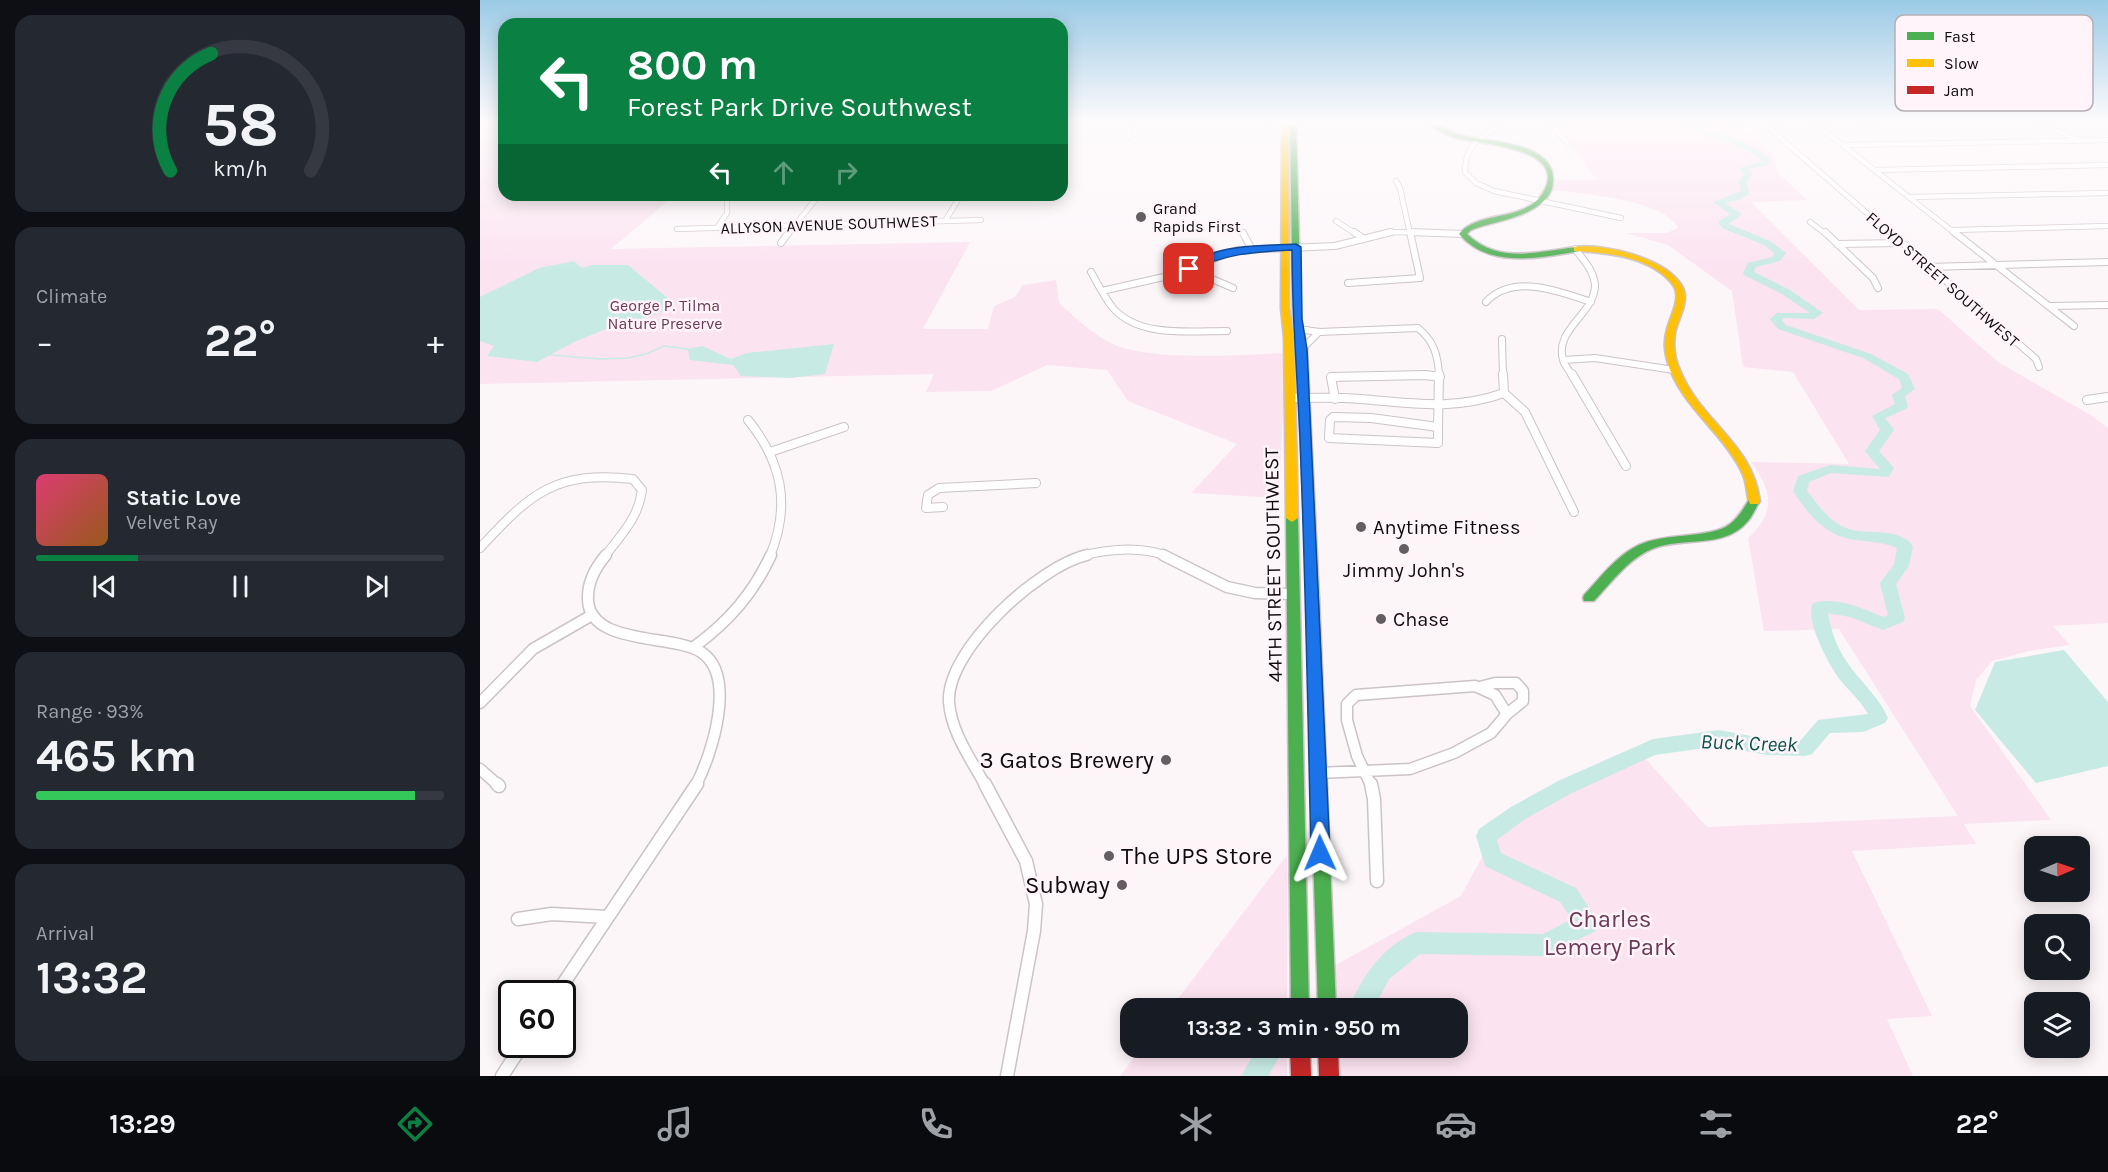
<!DOCTYPE html>
<html lang="en">
<head>
<meta charset="utf-8">
<style>
  body { margin:0; font-family:Karla,sans-serif; background:#242831; color:#f1f3f6; height:100vh; display:flex; flex-direction:column; font-size:22px; white-space:nowrap }
  * { box-sizing:border-box; margin:0 }
  p { font-size:20px; color:#9ea1a6 }
  .icon { flex:none; width:33px; height:33px; fill:none; stroke:currentColor; stroke-width:2; stroke-linecap:round; stroke-linejoin:round }
  .map { position:relative; flex:1; overflow:hidden }
  .details { display:flex; flex-direction:column; gap:15px; padding:15px; background:#0d0f14; width:480px }
  .details>* { flex:none }
  .hud { position:absolute; left:18px; top:18px; width:570px; height:183px; border-radius:18px; box-shadow:0 3px 15px #0003; background:#0b8043; color:#fff; overflow:hidden }
  .needle { width:39px; rotate:88deg }
  .buttons { position:absolute; left:1544px; top:836px; display:grid; gap:12px }
  .buttons a { display:grid; place-items:center; width:66px; height:66px; border-radius:12px; background:#171b24; box-shadow:0 3px 15px #0003; font-size:30px }
  .speed { position:absolute; left:18px; top:980px; display:flex; gap:12px; font-size:30px; font-weight:700; text-align:center }
  .speed>* { display:grid; place-content:center; width:78px; height:78px; border-radius:50%; background:#171b24; box-shadow:0 3px 15px #0003; line-height:1 }
  .speed .limit { border:3px solid #111; border-radius:9px; background:#fff; color:#111 }
  .pin { position:absolute; display:grid; place-items:center; width:51px; height:51px; color:#fff; margin:-26px; border-radius:12px; box-shadow:0 3px 9px #0006 }
  .me { position:absolute; width:66px; margin:-33px; rotate:359deg; stroke-linejoin:round; filter:drop-shadow(0 0 4px #0008) }
  .turn { display:flex; align-items:center; gap:21px; height:126px; padding:0 30px; font-size:27px }
  .turn .icon { width:78px; height:78px; stroke-width:2.5 }
  .turn b { display:block; font-size:42px; line-height:51px }
  .lanes { display:flex; align-items:center; height:57px; padding:0 30px; background:#0003; justify-content:center; gap:30px; direction:ltr }
  .lanes .off { opacity:.35 }
  .big { font-size:45px; font-weight:700; line-height:1.1 }
  .details .card { flex:1; display:flex; flex-direction:column; justify-content:center; gap:9px; min-width:0; padding:0 21px; border-radius:18px; background:#242831 }
  .details .dial { align-items:center; gap:0 }
  .dial svg { height:156px; overflow:visible; fill:none; stroke:#363941; stroke-width:7; stroke-linecap:round; text-anchor:middle }
  .dial text { fill:#f1f3f6; stroke:none }
  .song { display:flex; align-items:center; gap:18px }
  .cover { width:72px; height:72px; border-radius:9px; background:linear-gradient(135deg,hsl(340 70% 55%),hsl(30 70% 35%)) }
  .played { height:6px; border-radius:3px; background:linear-gradient(90deg,#0b8043 25%,#363941 25%) }
  .keys { display:flex; justify-content:space-around; direction:ltr }
  .heat { display:flex; justify-content:space-between; align-items:center; font-size:33px; direction:ltr }
  .charge { height:9px; border-radius:4px; background:linear-gradient(90deg,#34c759 93%,#363941 0) }
  .trip { position:absolute; left:640px; top:998px; width:348px; height:60px; border-radius:18px; background:#171b24; box-shadow:0 3px 15px #0003; font-weight:700; line-height:60px; text-align:center }
  .menu { display:flex; height:96px; justify-content:space-around; align-items:center; background:#090b0e; color:#9ea1a6 }
  .menu .icon { width:42px; height:42px }
  .menu .on { color:#0b8043 }
  .menu b { font-size:27px; color:#f1f3f6 }
  main { display:flex; flex:1; min-height:0 }
  .map>svg:first-child { display:block }
</style>
</head>
<body>
<main>
<section class="details">
<div class="card dial"><svg viewBox="0 0 100 80">
<path d="M14 69A42 42 0 1 1 86 69"/>
<path d="M14 69A42 42 0 0 1 35 9" stroke="#0b8043"/>
<text x="50" y="56" font-size="32" font-weight="700">58</text>
<text x="50" y="72" font-size="11">km/h</text>
</svg></div>
<div class="card"><p>Climate</p>
<div class="heat"><a>−</a><b class="big">22°</b><a>+</a></div>
</div>
<div class="card">
<div class="song"><i class="cover"></i><div><b>Static Love</b><p>Velvet Ray</p></div></div>
<div class="played"></div>
<div class="keys"><svg class="icon" aria-label="previous" viewBox="0 0 24 24"><path d="M18 5L8 12l10 7zM5 5v14"/></svg><svg class="icon" aria-label="pause" viewBox="0 0 24 24"><path d="M8 5v14M16 5v14"/></svg><svg class="icon" aria-label="next" viewBox="0 0 24 24"><path d="M6 5l10 7-10 7zM19 5v14"/></svg></div>
</div>
<div class="card"><p>Range · 93%</p><b class="big">465 km</b><div class="charge"></div></div>
<div class="card"><p>Arrival</p><b class="big">13:32</b></div>
</section>
<div class="map">
<svg width="1628" height="1076" viewBox="0 0 1628 1076">
  <rect width="100%" height="100%" fill="#fcf6f9"/>
  <path fill="#fbe3f0" d="M1073,122H1256C1272,136 1297,150 1298,173L1327,200L1271,202L1379,310L1458,309L1518,362L1612,416L1628,428V623L1573,626L1590,645L1549,651L1512,661L1496,680L1490,706L1571,820L1484,824L1496,844L1372,851L1452,1016L1407,1019L1433,1076H858L856,1047H978V1008H854L852,967L981,896L1013,837L1050,811L1162,755L1227,827L1478,816L1359,629L1284,631L1268,538C1296,513 1293,491 1271,462L1369,464L1313,372L1263,367L1252,291L1188,245L1146,233H1187L1198,228C1184,199 1102,194 1073,190L1075,180H1117Z
    M0,124H24V195H195L131,249L490,242L443,329H508L514,306L535,297L543,285L576,280L579,303C598,320 618,340 643,348C686,360 760,355 806,353L799,493L782,497L711,493L757,444L648,401L627,370L567,365L511,391L446,392L454,374L0,384Z
    M807,855V1008H691Z
    M662,1047H807V1076H640Z"/>
  <path fill="#c7eae4" d="M94,261L102,268L112,265H148L195,304L178,314L131,327L94,342L57,362L7,356L14,346L0,341V297L59,268Z
    M354,344L345,374L310,378L261,376L253,365L210,360L208,349L222,346L251,359L267,353Z
    M1584,650L1628,702V766L1556,783L1495,710L1515,662Z"/>
  <g fill="none" stroke-linecap="round" stroke-linejoin="round">
    <path stroke="#c7eae4" stroke-width="1.5" d="M71,355L120,359L148,358L166,354L184,346L208,349"/>
    <path fill="#c7eae4" fill-rule="evenodd" d="M1196,122H1205C1234,135 1268,136 1291,161L1286,166L1269,169L1272,174L1267,182L1269,194L1261,199L1245,203L1262,214L1249,224L1290,241L1306,253L1300,261L1276,267L1274,272L1310,290L1343,313L1334,319L1304,318L1302,320L1306,325L1391,354L1428,374L1435,389L1425,396L1428,406L1426,409L1405,418L1414,430L1399,451L1414,468L1409,477L1351,473L1329,482L1327,491C1338,505 1351,524 1369,529C1388,535 1420,527 1433,546L1429,566L1416,584L1425,618L1423,622L1403,630L1370,617L1348,613C1351,633 1359,653 1372,669C1385,686 1399,698 1408,718L1405,723L1383,732L1350,733L1332,754L1325,756L1287,755L1239,746L1175,755L1092,793L1045,819L1017,840L1021,853L1096,888L1119,923L1116,931L1064,956L940,954L909,979L894,1008H869C882,976 903,946 936,932L1063,934L1092,919L1080,902L1005,866L996,836L999,829L1031,807L1078,781L1173,739L1239,730L1287,739L1321,740L1338,720L1388,714C1381,701 1370,692 1361,681C1350,667 1324,620 1333,603C1356,596 1383,608 1403,617L1408,615L1400,583L1414,565L1417,548C1403,542 1390,542 1375,540C1345,536 1328,514 1313,491L1318,476L1350,465L1400,469L1385,451L1400,430L1392,416L1415,404L1412,395L1422,388L1419,379L1383,358L1298,329L1290,319L1297,313H1330L1302,294L1264,275L1263,273L1268,263L1292,257L1295,254L1284,245L1242,228L1238,222L1250,214L1233,202L1261,191L1259,182L1264,174L1260,168L1282,161C1256,137 1222,141 1196,122Z
      M778,1047H805L788,1076H761Z"/>
    <defs>
      <path id="street-far4" d="M1015,122V129C996,139 985,148 985,172L996,183L1014,191L1141,218
        M1070,122L1088,144
        M1282,122L1411,234
        M1333,122L1476,234
        M1383,122L1396,131
        M1560,122L1570,127
        M1579,131L1597,140
        M648,138L653,122
        M1364,145L1628,140
        M1395,170L1628,165
        M916,181L920,188L930,234
        M1431,197L1628,193
        M465,221L481,195
        M856,221L876,234
        M1330,222L1346,234
        M237,228L247,213V195
        M197,229L501,220
        M1471,230L1628,226
        M308,234L339,195
        M905,234L913,232L983,234"/>
      <path id="street-far3" d="M874,232L884,239
        M930,232L983,234
        M1345,232L1393,278L1398,288
        M1410,232L1556,359L1559,367
        M1474,232L1594,326
        M763,233L771,248
        M301,243L309,232
        M1357,244L1421,243
        M1449,267L1628,262
        M709,269L753,288
        M611,272C618,284 624,297 633,308C659,338 711,331 747,331
        M868,283L940,278L930,232
        M622,291L688,276L757,250L855,246L911,232
        M1006,302C1033,273 1079,291 1111,302
        M1570,306L1628,305
        M819,329L839,332L938,328C954,341 958,355 959,376
        M1022,339L1023,376
        M822,349L839,332
        M1083,360L1115,358L1194,370
        M903,376H952
        M1092,376C1090,371 1084,365 1083,360C1074,329 1115,314 1115,285C1114,271 1103,259 1095,249"/>
      <path id="street-far2" d="M1092,374L1146,466
        M1024,393L1045,412L1094,512
        M810,398C833,398 857,397 880,399C932,403 973,411 1024,393L1023,374
        M855,399L851,377L945,375L960,377
        M1607,400L1628,397
        M853,417L891,418L958,427V443L849,438L850,420Z
        M268,420C302,462 311,505 290,556
        M958,427L959,374
        M293,451L364,427
        M463,507L446,508L448,495L459,488L556,483
        M0,548C50,494 75,470 153,479L162,490C159,517 141,535 125,556
        M601,556C629,549 660,546 687,556"/>
      <path id="street-far1" d="M126,555C115,568 107,583 108,600C110,646 194,634 221,652C258,676 231,756 216,785
        M683,555L747,587L775,593L813,594
        M214,647C249,621 273,594 291,555
        M0,703L53,649L112,615
        M0,769L18,785
        M838,773L930,769L974,753L1011,733L1027,714L1043,701V691L1036,683H1015L1000,687
        M505,785C491,759 471,732 469,702C466,650 559,566 607,555
        M891,785L877,756L867,720V704L876,695L995,686L1015,695L1027,714"/>
      <path id="street" d="M17,784L19,786
        M505,784L546,861L556,904L554,931L527,1076
        M891,784L894,799L897,881
        M38,919L72,914L127,917
        M77,993L217,784
        M22,1076L43,1044"/>
      <path id="fast" d="M0,122H24L21,124H0Z
        M810,122H816L821,319L827,349L839,598L838,601H828L827,598L817,349L813,319Z
        M947,122C955,121 976,135 989,137C1016,142 1076,144 1073,182C1073,193 1064,202 1056,207C1036,220 1012,222 991,230L987,234C1019,265 1058,251 1097,247H1100V251C1059,258 1009,269 979,234C999,209 1047,223 1064,191C1088,147 998,144 975,138C965,135 955,129 947,122Z
        M1274,497L1280,501C1276,507 1273,515 1268,521C1244,550 1203,536 1172,549C1148,559 1131,583 1114,601H1104L1103,598L1104,595C1122,576 1139,552 1164,543C1189,533 1233,538 1250,524C1259,517 1264,508 1270,498Z
        M812,514L818,518L829,1008H811L806,518Z
        M839,781L845,783L847,788L856,1008H838L831,788L833,783Z"/>
      <path id="slow" d="M802,122H808L809,308L814,338L818,518L812,522L806,518L804,338L801,308Z
        M1094,247C1124,243 1186,258 1202,286C1211,301 1197,320 1195,334C1193,347 1195,359 1200,370C1221,422 1272,442 1280,501L1278,504H1270C1267,498 1267,492 1266,486C1265,476 1259,466 1253,457C1232,424 1198,401 1187,360C1184,350 1184,339 1187,329C1190,316 1202,298 1193,285C1172,257 1129,253 1097,251H1094Z"/>
      <path id="jam" d="M833,593L838,595L839,598L847,788L845,793L839,795L833,793L831,788L827,598L828,595Z
        M810,1047H830L831,1076H811Z
        M838,1047H858L859,1076H839Z"/>
    </defs>
    <use href="#street-far4" stroke="#cbc3c8" stroke-width="6"/>
    <use href="#street-far3" stroke="#cbc3c8" stroke-width="8"/>
    <use href="#street-far2" stroke="#cbc3c8" stroke-width="10"/>
    <use href="#street-far1" stroke="#cbc3c8" stroke-width="13"/>
    <use href="#street" stroke="#cbc3c8" stroke-width="15"/>
    <use href="#fast" stroke="#cbc3c8" stroke-width="3"/>
    <use href="#slow" stroke="#cbc3c8" stroke-width="3"/>
    <use href="#jam" stroke="#cbc3c8" stroke-width="3"/>
    <use href="#street-far4" stroke="#fffefe" stroke-width="4.5"/>
    <use href="#street-far3" stroke="#fffefe" stroke-width="6"/>
    <use href="#street-far2" stroke="#fffefe" stroke-width="8"/>
    <use href="#street-far1" stroke="#fffefe" stroke-width="10"/>
    <use href="#street" stroke="#fffefe" stroke-width="12"/>
    <use href="#fast" fill="#4caf50" fill-rule="evenodd"/>
    <use href="#slow" fill="#ffc107" fill-rule="evenodd"/>
    <use href="#jam" fill="#c62828" fill-rule="evenodd"/>
  </g>
  <linearGradient id="sky" x2="0" y2="1"><stop stop-color="#9bcae6"/><stop offset="0.45" stop-color="#fefbfc"/><stop offset="1" stop-color="#fefbfc" stop-opacity="0"/></linearGradient>
  <rect width="1628" height="272" fill="url(#sky)"/>
  <path fill="#1a73e8" stroke="#114b97" stroke-width="1.5" d="M816,244L821,247L822,319L827,349L850,853L847,859L840,862L833,859L831,853C828,724 826,596 821,467C819,395 812,322 812,250C776,252 744,253 712,271L704,269C733,243 781,246 816,244Z"/>
  <g fill="#645d61" stroke="#fef4f9" stroke-width="2">
    <circle cx="661" cy="217" r="6"/>
    <circle cx="881" cy="527" r="6"/>
    <circle cx="924" cy="549" r="6"/>
    <circle cx="901" cy="619" r="6"/>
    <circle cx="686" cy="760" r="6"/>
    <circle cx="629" cy="856" r="6"/>
    <circle cx="642" cy="885" r="6"/>
  </g>
  <g text-anchor="middle" stroke-width="5" stroke-linejoin="round" paint-order="stroke">
    <g font-size="16" fill="#120a0f" stroke="#fef4f9" text-anchor="start">
      <text x="673" y="214">Grand<tspan x="673" dy="18">Rapids First</tspan></text>
    </g>
    <g font-size="16" fill="#120a0f" stroke="#fef4f9">
      <text transform="translate(349 224) rotate(-2)" y="6">ALLYSON AVENUE SOUTHWEST</text>
      <text transform="translate(1463 279) rotate(41)" y="6">FLOYD STREET SOUTHWEST</text>
    </g>
    <g font-size="16" fill="#6e3959" stroke="#fef4f9">
      <text x="185" y="311">George P. Tilma<tspan x="185" dy="18">Nature Preserve</tspan></text>
    </g>
    <g font-size="20" fill="#120a0f" stroke="#fef4f9" text-anchor="start">
      <text x="893" y="534">Anytime Fitness</text>
      <text x="924" y="577" text-anchor="middle">Jimmy John's</text>
      <text x="913" y="626">Chase</text>
    </g>
    <g font-size="20" fill="#120a0f" stroke="#fef4f9">
      <text transform="translate(793 565) rotate(-91)" y="7">44TH STREET SOUTHWEST</text>
    </g>
    <g font-size="21" font-style="italic" fill="#08544a" stroke="#fef4f9">
      <text transform="translate(1269 743) rotate(2)" y="7">Buck Creek</text>
    </g>
    <g font-size="24" fill="#120a0f" stroke="#fef4f9" text-anchor="end">
      <text x="674" y="768">3 Gatos Brewery</text>
      <text x="641" y="864" text-anchor="start">The UPS Store</text>
      <text x="630" y="893">Subway</text>
    </g>
    <g font-size="24" fill="#6e3959" stroke="#fef4f9">
      <text x="1130" y="927">Charles<tspan x="1130" dy="28">Lemery Park</tspan></text>
    </g>
  </g>
  <rect x="1415" y="15" width="198" height="96" rx="9" fill="#fef4f9" stroke="#b7aeb3" stroke-width="1.5"/>
  <rect x="1427" y="32" width="27" height="8" fill="#4caf50"/>
  <rect x="1427" y="59" width="27" height="8" fill="#ffc107"/>
  <rect x="1427" y="86" width="27" height="8" fill="#c62828"/>
  <g font-size="16" fill="#120a0f">
    <text x="1464" y="42">Fast</text>
    <text x="1464" y="69">Slow</text>
    <text x="1464" y="96">Jam</text>
  </g>
</svg>
<div class="buttons">
<a><svg class="needle" viewBox="-14 -14 28 28"><path d="M0-13l5 13h-10z" fill="#e53935"/><path d="M0 13l5-13h-10z" fill="#9ea1a6"/></svg></a>
<a><svg class="icon" aria-label="search" viewBox="0 0 24 24"><circle cx="10" cy="10" r="6"/><path d="M15 15l6 6"/></svg></a>
<a><svg class="icon" aria-label="layers" viewBox="0 0 24 24"><path d="M12 4l9 5-9 5-9-5zM3 14l9 5 9-5"/></svg></a>
</div>
<div class="speed"><div class="limit">60</div></div>
<div class="pin" style="left:709px;top:269px;background:#d93025"><svg class="icon" aria-label="arrive" viewBox="0 0 24 24"><path d="M6 21V4h12l-3 4 3 4H6"/></svg></div>
<svg class="me" style="left:840px;top:853px" viewBox="-20 -20 40 40"><path d="M0-17L14 15 0 8-14 15z" fill="#1a73e8" stroke="#fff" stroke-width="4"/></svg>
<div class="trip">13:32 · 3 min · 950 m</div>
<div class="hud">
<div class="turn"><svg class="icon" aria-label="left" viewBox="0 0 24 24"><path d="M17 20v-9H6M10 6l-5 5 5 5"/></svg><div><b>800 m</b>Forest Park Drive Southwest</div></div>
<div class="lanes"><svg class="icon" aria-label="left" viewBox="0 0 24 24"><path d="M17 20v-9H6M10 6l-5 5 5 5"/></svg><svg class="icon off" aria-label="ahead" viewBox="0 0 24 24"><path d="M12 20V5M6 11l6-6 6 6"/></svg><svg class="icon off" aria-label="right" viewBox="0 0 24 24"><path d="M7 20v-9h11M14 6l5 5-5 5"/></svg></div>
</div>
</div>
</main>
<nav class="menu">
<b>13:29</b>
<svg class="icon on" aria-label="directions" viewBox="0 0 24 24"><path d="M12 3l9 9-9 9-9-9zM9 14v-3h6M13 9l2 2-2 2"/></svg>
<svg class="icon" aria-label="music" viewBox="0 0 24 24"><path d="M9 18V5l10-2v13"/><circle cx="6" cy="18" r="3"/><circle cx="16" cy="16" r="3"/></svg>
<svg class="icon" aria-label="phone" viewBox="0 0 24 24"><path d="M5 4h4l2 5-3 2q2 4 5 5l2-3 5 2v4C11 20 4 13 5 4z"/></svg>
<svg class="icon" aria-label="climate" viewBox="0 0 24 24"><path d="M12 3v18M4 7l16 10M4 17L20 7"/></svg>
<svg class="icon" aria-label="car" viewBox="0 0 24 24"><path d="M5 17H2v-5l4-1 3-4h7l3 4 3 1v5h-3M9 17h6M6 11h13"/><circle cx="7" cy="17" r="2"/><circle cx="17" cy="17" r="2"/></svg>
<svg class="icon" aria-label="filters" viewBox="0 0 24 24"><path d="M4 7h16M4 17h16"/><circle cx="9" cy="7" r="2"/><circle cx="15" cy="17" r="2"/></svg>
<b>22°</b>
</nav>
</body>
</html>
